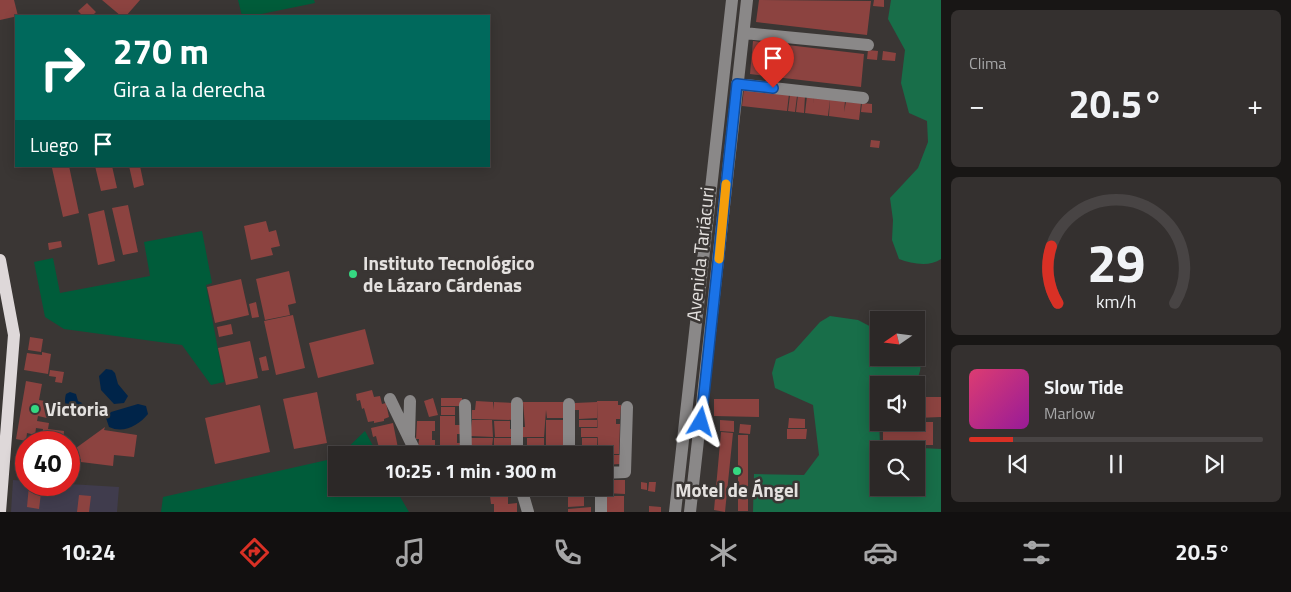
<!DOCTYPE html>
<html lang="es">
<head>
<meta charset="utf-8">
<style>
  body { margin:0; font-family:"Titillium Web",sans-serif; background:#34302f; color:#f1f3f6; height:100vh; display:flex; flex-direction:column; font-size:19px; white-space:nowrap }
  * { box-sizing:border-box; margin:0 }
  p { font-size:16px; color:#a6a6a7 }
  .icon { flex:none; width:28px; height:28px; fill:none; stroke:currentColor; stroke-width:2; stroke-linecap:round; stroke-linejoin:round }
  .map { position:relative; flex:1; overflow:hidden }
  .panel { display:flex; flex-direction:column; gap:10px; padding:10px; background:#181615; width:350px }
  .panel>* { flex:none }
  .banner { position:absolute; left:15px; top:15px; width:475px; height:152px; border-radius:0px; box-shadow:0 2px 12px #0003,0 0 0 1px #484444; background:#00695c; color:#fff; overflow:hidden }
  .needle { width:32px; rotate:256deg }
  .fabs { position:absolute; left:870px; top:311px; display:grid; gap:10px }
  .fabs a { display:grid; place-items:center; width:55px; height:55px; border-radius:0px; background:#2c2827; box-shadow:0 2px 12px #0003,0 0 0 1px #484444; font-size:25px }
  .speed { position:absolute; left:15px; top:431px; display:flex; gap:10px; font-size:25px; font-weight:700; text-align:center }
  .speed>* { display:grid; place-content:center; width:65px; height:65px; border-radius:50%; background:#2c2827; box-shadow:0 2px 12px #0003,0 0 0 1px #484444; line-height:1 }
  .speed .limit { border:8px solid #d22; background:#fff; color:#111 }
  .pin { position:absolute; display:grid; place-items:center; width:42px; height:42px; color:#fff; margin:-51px -21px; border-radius:50% 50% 50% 0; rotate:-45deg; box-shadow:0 0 5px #0007 }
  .pin .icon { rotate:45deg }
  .me { position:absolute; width:55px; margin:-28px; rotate:7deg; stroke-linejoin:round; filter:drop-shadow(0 0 4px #0008) }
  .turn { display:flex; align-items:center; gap:18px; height:105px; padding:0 15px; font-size:22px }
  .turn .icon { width:65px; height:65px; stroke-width:2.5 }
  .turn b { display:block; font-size:35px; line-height:42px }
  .then { display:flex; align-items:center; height:48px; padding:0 15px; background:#0003; gap:10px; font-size:19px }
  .big { font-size:38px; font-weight:700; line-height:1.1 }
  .panel .card { flex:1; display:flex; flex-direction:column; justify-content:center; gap:8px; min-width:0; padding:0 18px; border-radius:8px; background:#34302f }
  .panel .dial { align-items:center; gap:0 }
  .dial svg { height:130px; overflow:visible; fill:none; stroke:#484444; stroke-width:7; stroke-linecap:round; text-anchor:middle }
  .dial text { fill:#f1f3f6; stroke:none }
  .song { display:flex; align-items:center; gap:15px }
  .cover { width:60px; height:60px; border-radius:8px; background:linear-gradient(135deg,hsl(340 70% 55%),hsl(300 70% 35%)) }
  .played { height:5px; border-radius:2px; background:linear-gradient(90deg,#d93025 15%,#484444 15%) }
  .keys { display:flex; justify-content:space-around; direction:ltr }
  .heat { display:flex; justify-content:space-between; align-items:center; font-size:28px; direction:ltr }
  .trip { position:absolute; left:328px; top:446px; width:285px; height:50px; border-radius:0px; background:#2c2827; box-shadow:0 2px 12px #0003,0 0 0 1px #484444; font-weight:700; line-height:50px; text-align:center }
  .tabs { display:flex; height:80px; justify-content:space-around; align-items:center; background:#121010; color:#a6a6a7 }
  .tabs .icon { width:35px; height:35px }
  .tabs .active { color:#d93025 }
  .tabs b { font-size:22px; color:#f1f3f6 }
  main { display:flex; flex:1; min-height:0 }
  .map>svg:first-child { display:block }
</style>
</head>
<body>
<main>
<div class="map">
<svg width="941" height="512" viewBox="0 0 941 512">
  <rect width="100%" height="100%" fill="#3a3634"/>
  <path fill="#403c4d" d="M13,480L26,481V485H69V484L119,487L117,512H11Z"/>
  <path fill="#005c3a" d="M238,0H314L315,3L251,16H242Z
    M202,231L212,283L206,285L224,382L211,385L182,345L64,329L45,317L34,262L53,258L60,293L150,276L144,242Z
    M365,431L378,455H340Z
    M336,458V488H395L409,512H161L163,497Z"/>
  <path fill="#186e49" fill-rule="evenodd" d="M891,0H941V259C930,267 912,264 899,259L892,240L893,220L890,198L918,168L928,142L927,121L909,113L901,83L905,50L888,19Z
    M830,316L858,320L879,331V358H916V350C923,363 922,373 913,385H879V397L870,398V417L879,419L880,446L941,449V512H753L754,474L804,475L819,455L813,405L775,388L772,373L776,359L794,351L820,322ZM879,450H916V488H879Z"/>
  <path fill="#002449" d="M106,369L112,370L115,373L118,384L128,396L124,403L114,404L101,390L99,376Z
    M70,392L76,394L78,401L82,403L84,408L79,415C67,414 63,404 66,394Z
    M138,404L146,406L148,414C139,425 124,434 109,427L106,418L111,412Z"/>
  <path fill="#8c4340" d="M0,0H14L18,16L0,20Z
    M102,0H140L126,16H121Z
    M759,0L871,1L867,35L756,22Z
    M874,0H884V7L873,6Z
    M87,3L96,12L92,16H83L78,11Z
    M753,41L864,54L861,87L750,74Z
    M868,50L878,51L877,60L867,59Z
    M883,51L896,53L895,61L882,60Z
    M744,89L789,94L787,111L742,106Z
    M790,95L797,96L795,112L788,111Z
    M798,95L805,96L804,113L796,112Z
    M807,96L814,97L813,104L814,98L830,99L828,116L805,113Z
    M830,99L845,101L844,112L846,102L861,103L859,120L829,116Z
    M862,103L872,104V113L861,112Z
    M871,140L880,141L879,148L870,147Z
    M59,166H69L79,213L63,217L52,168Z
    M95,166H112L117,188L101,191Z
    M129,166H140L144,185L134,188Z
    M128,205L138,252L123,255L112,208Z
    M104,210L115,261L98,265L88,214Z
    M266,221L269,232L276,230L280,246L271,248L273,255L251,260L244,226Z
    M61,241L62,247L49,250L48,243Z
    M289,271L296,303L288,305L290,315L265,320L256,279Z
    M241,279L249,315L215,323L207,287Z
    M256,302L259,317L252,318L249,304Z
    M293,315L305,368L276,375L264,321Z
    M231,324L233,334L219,337L217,327Z
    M365,329L374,364L318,378L309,343Z
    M30,337L43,339L41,352L28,350Z
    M250,341L258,378L226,385L218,348Z
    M42,352L51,354L48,374L24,370L27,353L42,355Z
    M266,356L269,370L262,371L259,358Z
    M50,370L64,372L62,383L55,382L56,377L49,376Z
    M26,381L42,384L39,400L50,402L47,418L38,416L37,421L49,423L48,429L64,431L63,442H41L43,429L36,428L35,435L27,433L26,441L16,439Z
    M372,390L374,397L380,396L382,404L386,403L389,417L384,419V421L374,423V421L368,422L364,408L362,409L360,400L357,401L356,394Z
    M317,392L327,443L294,449L283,399Z
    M916,397H941V417L916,418Z
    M433,398L438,415L429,417L424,401Z
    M441,398H462V406H441Z
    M714,399H759V417L714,416Z
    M872,400H879V415L872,414Z
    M476,401L493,402V410L494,402L515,403V420L472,419V410H475Z
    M597,401H618V405H621L620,419H616V424H620L619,454H598Z
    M523,402H567L564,418H547L546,410L544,437H521V427H525Z
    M597,402V418L579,419V410H575V403Z
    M260,405L270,452L215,464L205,418Z
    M441,407H455V415H441Z
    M440,416H455V425H463V434H457V443H461V452H440Z
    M789,418L805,419V428H788Z
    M472,420H492L493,437L470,436Z
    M546,420H565L567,445H546Z
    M579,420H597V427H579Z
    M720,420L734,421V432L720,431Z
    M417,421H435V431H432V440H435V448H418L419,439H416Z
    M494,421H510V429H514V437H495Z
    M883,422H933V445H883Z
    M393,423L398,448L401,447L403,455H384L383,451L380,452L376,436L373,437L371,428Z
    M740,424L751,425L750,434L739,433Z
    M105,427L104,430L137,435L134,457L114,455L113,466L81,462V459L75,458L76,448Z
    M581,428H598V437H581Z
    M787,429H807L806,439H787Z
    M721,432L733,433L725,512L714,510Z
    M738,435H748V511H738Z
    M470,438H493L491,455H471Z
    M494,438H511L514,455H494Z
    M527,438H544V455H525L524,447H527Z
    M582,438H597V454H582Z
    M546,446H566V455H546Z
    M604,455H620V464L604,465Z
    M605,480H625V494L605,493Z
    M641,482L647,483V490L641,489Z
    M649,482H656L655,492L648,491Z
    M29,485H42L39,509L27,507Z
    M489,488H508V504L517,503V512H494V504H491Z
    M569,488H591V492L569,491Z
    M584,494V506L568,507V495Z
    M79,495L91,496L89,512H77Z
    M606,496H624V512H606Z
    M649,506L661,507V512H649Z
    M591,507V512H568V509Z"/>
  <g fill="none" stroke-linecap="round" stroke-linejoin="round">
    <path stroke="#8a8888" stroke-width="12" d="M744,33L868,45
      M737,84L863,98
      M390,399L417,455
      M517,403V455
      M569,404V455
      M465,405L466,455
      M409,436L410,401
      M604,473L625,472L627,407
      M521,488L528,512
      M601,488V512
      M675,512L732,0
      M690,512L747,0"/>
    <path stroke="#ded8d9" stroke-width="12" d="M0,260L14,335L0,512"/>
  </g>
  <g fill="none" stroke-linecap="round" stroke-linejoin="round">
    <defs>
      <path id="route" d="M701,422L737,84L773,88"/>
    </defs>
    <use href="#route" stroke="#114b97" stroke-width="12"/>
    <use href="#route" stroke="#1a73e8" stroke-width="9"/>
    <path stroke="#f59e0b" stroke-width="9" d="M719,259L726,184"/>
  </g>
  <g fill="#35d881" stroke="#3a3634" stroke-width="2">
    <circle cx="353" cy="274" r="5"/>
    <circle cx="35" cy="409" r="5"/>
    <circle cx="737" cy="471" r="5"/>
  </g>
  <g text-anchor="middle" stroke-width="5" stroke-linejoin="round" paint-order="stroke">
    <g font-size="19" fill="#e4e1df" stroke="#3a3634">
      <text transform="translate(700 254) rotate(-84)" y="7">Avenida Tariácuri</text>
    </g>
    <g font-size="19" font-weight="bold" fill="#e4e1df" stroke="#3a3634" text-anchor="start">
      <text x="363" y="270">Instituto Tecnológico<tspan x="363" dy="22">de Lázaro Cárdenas</tspan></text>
      <text x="45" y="416">Victoria</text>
      <text x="737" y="497" text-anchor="middle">Motel de Ángel</text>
    </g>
  </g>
</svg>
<div class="fabs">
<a><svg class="needle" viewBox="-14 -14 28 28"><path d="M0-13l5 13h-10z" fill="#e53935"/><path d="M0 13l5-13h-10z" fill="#a6a6a7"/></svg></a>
<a><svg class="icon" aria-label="sound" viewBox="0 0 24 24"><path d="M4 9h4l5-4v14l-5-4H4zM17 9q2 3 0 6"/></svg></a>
<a><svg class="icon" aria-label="search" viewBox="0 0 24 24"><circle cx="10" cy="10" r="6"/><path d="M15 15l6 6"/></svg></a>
</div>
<div class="speed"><div class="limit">40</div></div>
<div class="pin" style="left:773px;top:88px;background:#d93025"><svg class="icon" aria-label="arrive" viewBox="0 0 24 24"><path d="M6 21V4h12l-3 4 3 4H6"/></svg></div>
<svg class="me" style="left:701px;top:422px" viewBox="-20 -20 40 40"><path d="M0-17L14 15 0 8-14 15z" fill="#1a73e8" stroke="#fff" stroke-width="4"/></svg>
<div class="trip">10:25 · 1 min · 300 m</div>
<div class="banner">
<div class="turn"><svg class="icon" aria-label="right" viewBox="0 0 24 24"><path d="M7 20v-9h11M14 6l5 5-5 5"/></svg><div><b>270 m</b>Gira a la derecha</div></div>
<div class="then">Luego<svg class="icon" aria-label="arrive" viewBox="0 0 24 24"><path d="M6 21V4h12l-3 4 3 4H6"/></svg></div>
</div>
</div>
<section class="panel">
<div class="card"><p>Clima</p>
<div class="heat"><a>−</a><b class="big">20.5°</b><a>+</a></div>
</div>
<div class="card dial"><svg viewBox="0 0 100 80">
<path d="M14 69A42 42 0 1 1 86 69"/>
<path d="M14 69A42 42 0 0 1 10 34" stroke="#d93025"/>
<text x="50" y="56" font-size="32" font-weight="700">29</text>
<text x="50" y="72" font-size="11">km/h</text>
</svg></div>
<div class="card">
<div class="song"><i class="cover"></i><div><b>Slow Tide</b><p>Marlow</p></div></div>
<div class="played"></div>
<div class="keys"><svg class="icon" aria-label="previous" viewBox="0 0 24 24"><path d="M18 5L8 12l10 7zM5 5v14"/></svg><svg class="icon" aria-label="pause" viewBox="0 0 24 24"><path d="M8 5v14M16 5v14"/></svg><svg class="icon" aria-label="next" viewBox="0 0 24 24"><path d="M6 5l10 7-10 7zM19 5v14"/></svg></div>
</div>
</section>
</main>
<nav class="tabs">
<b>10:24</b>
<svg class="icon active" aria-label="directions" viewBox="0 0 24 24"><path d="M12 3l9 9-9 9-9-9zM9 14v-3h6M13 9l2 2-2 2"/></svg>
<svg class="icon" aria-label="music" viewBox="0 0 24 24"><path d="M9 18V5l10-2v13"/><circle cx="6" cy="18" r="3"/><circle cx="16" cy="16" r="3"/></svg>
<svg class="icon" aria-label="phone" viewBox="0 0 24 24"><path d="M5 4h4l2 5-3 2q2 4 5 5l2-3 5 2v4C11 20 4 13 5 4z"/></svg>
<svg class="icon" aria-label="climate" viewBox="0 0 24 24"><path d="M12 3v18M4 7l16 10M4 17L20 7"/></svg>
<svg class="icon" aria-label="car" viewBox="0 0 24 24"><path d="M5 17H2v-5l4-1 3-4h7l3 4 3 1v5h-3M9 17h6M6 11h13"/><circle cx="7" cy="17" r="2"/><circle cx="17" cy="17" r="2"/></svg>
<svg class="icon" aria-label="filters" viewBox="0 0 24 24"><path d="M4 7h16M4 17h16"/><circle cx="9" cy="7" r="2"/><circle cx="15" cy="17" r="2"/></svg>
<b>20.5°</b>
</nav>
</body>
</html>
